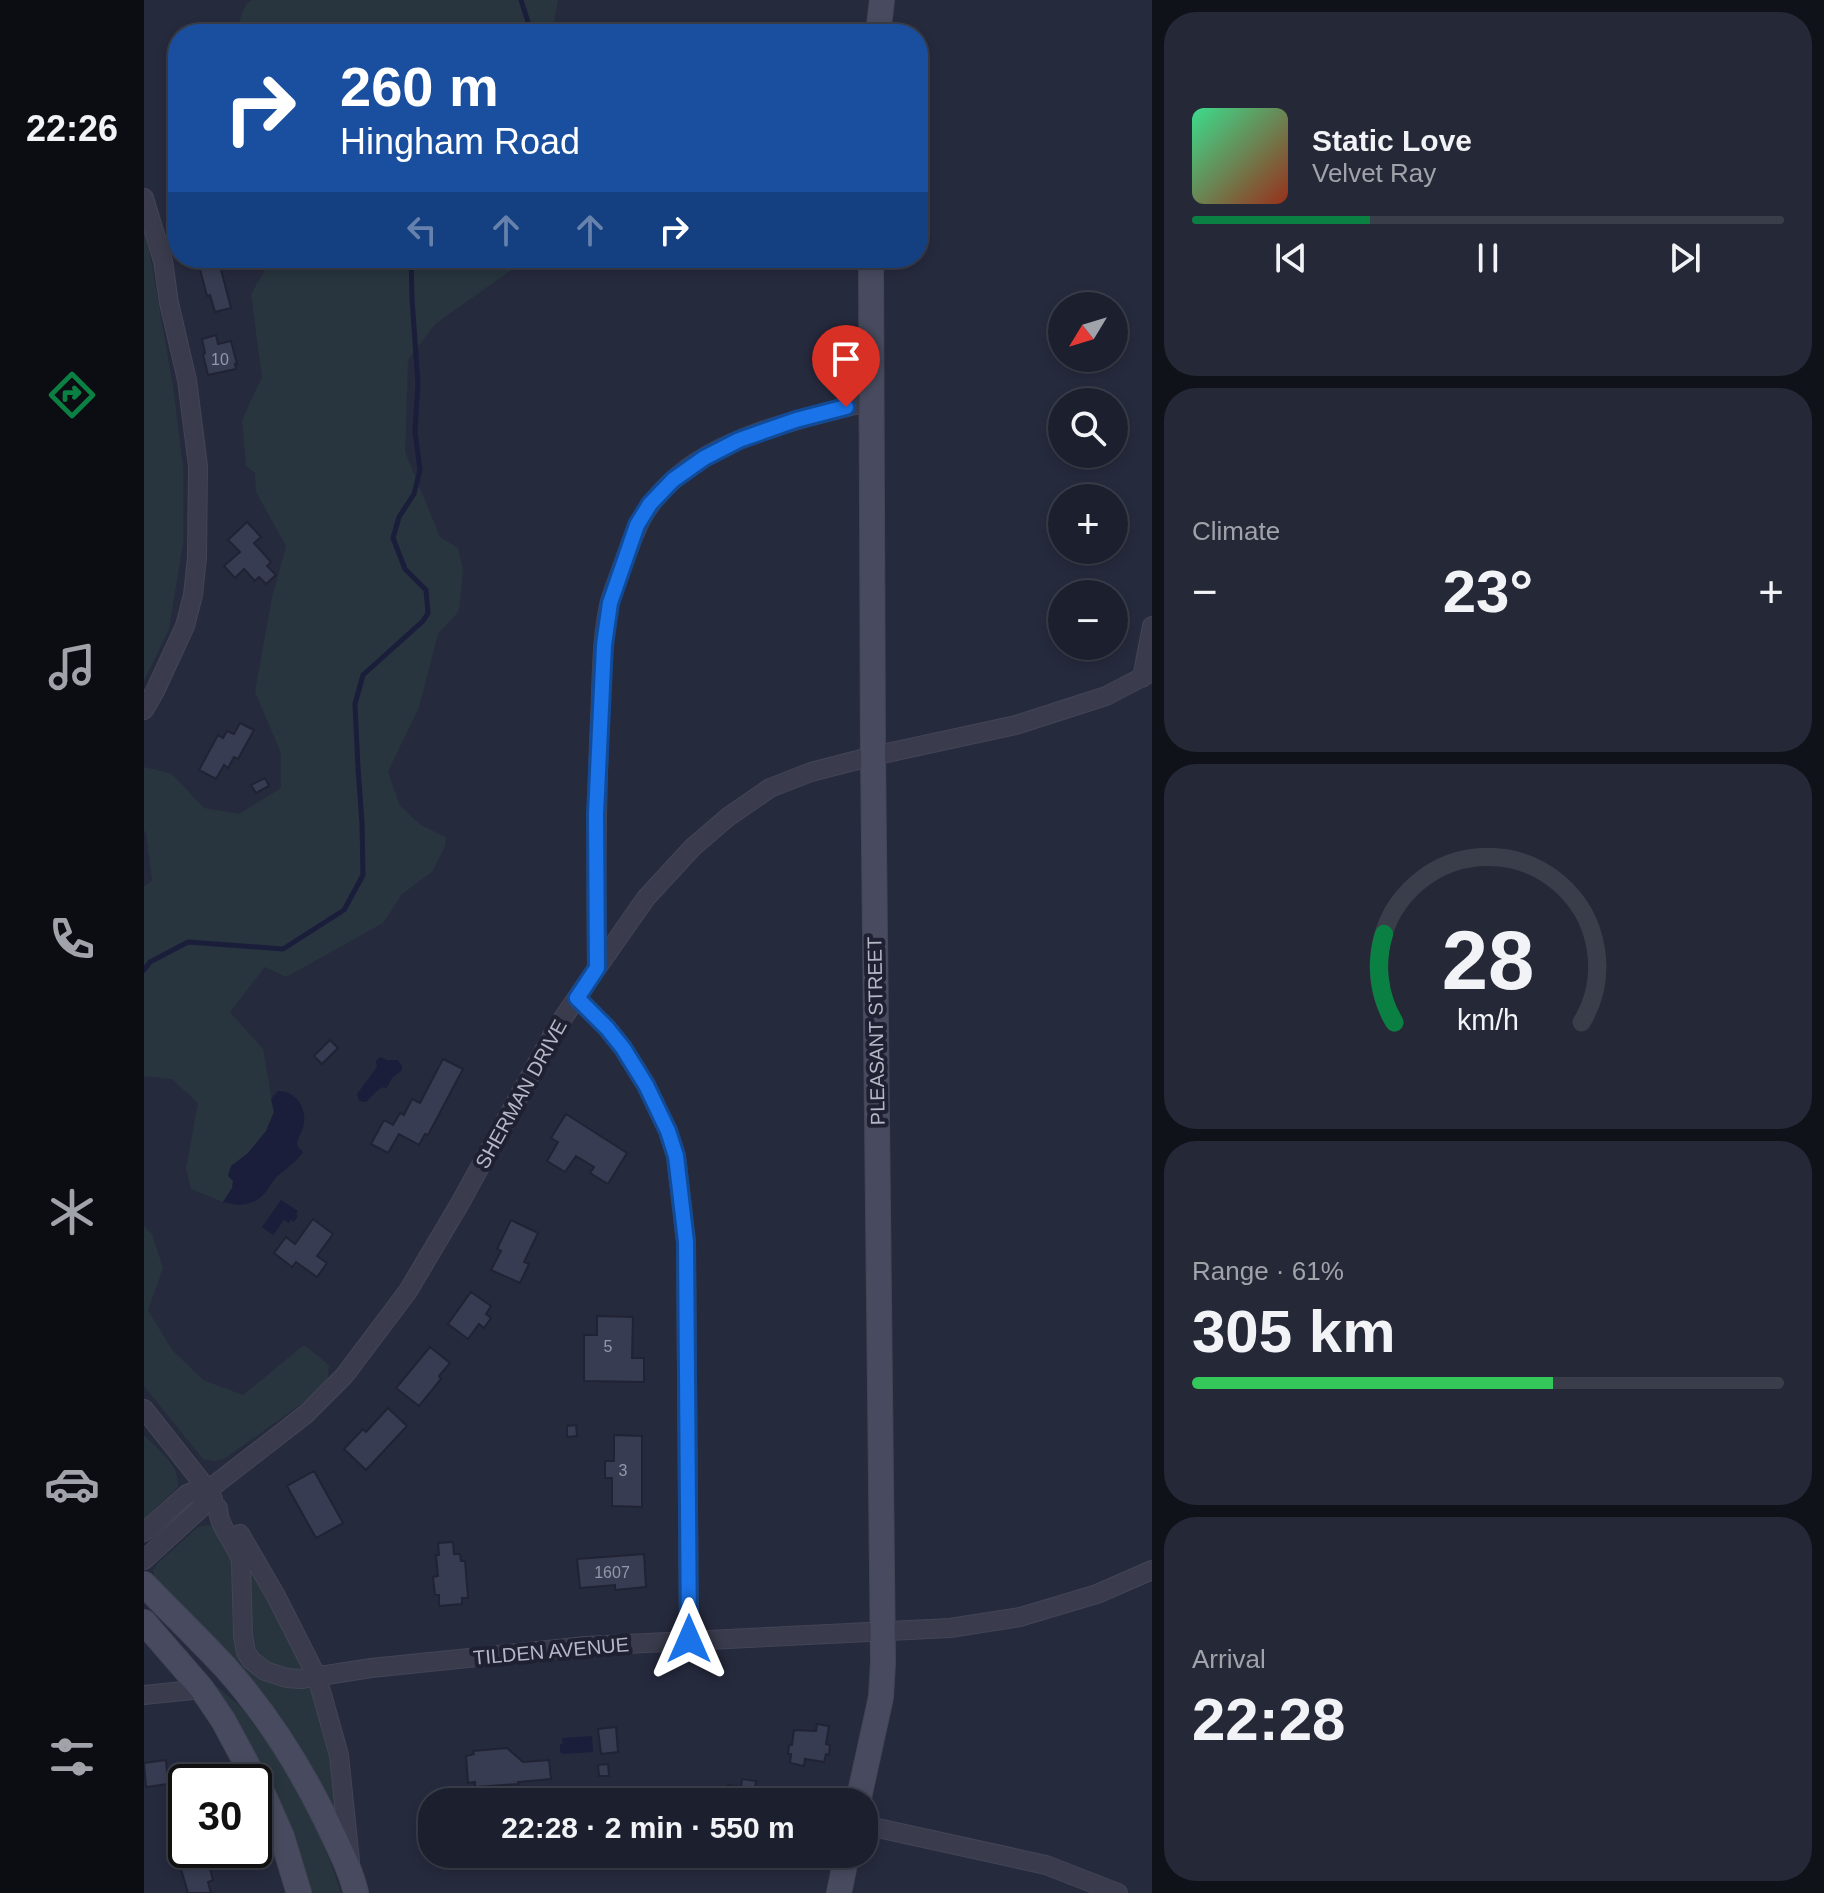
<!DOCTYPE html>
<html lang="en">
<head>
<meta charset="utf-8">
<style>
  body { margin:0; font-family:Arial,sans-serif; background:#252836; color:#f1f3f6; height:100vh; display:flex; flex-direction:column; font-size:30px; white-space:nowrap }
  * { box-sizing:border-box; margin:0 }
  p { font-size:26px; color:#a0a3aa }
  .icon { flex:none; width:44px; height:44px; fill:none; stroke:currentColor; stroke-width:2; stroke-linecap:round; stroke-linejoin:round }
  .map { position:relative; flex:1; overflow:hidden }
  .details { display:flex; flex-direction:column; gap:12px; padding:12px; background:#0f1219; width:672px }
  .details>* { flex:none }
  .hud { position:absolute; left:24px; top:24px; width:760px; height:244px; border-radius:32px; box-shadow:0 4px 12px #0003,0 0 0 2px #3a3e4a; background:#1a4fa0; color:#fff; overflow:hidden }
  .needle { width:52px; rotate:232deg }
  .fabs { position:absolute; left:904px; top:292px; display:grid; gap:16px }
  .fabs a { display:grid; place-items:center; width:80px; height:80px; border-radius:50%; background:#1c202e; box-shadow:0 4px 12px #0003,0 0 0 2px #3a3e4a; font-size:40px }
  .speed { position:absolute; left:24px; top:1764px; display:flex; gap:16px; font-size:40px; font-weight:700; text-align:center }
  .speed>* { display:grid; place-content:center; width:104px; height:104px; border-radius:50%; background:#1c202e; box-shadow:0 4px 12px #0003,0 0 0 2px #3a3e4a; line-height:1 }
  .speed .limit { border:4px solid #111; border-radius:12px; background:#fff; color:#111 }
  .pin { position:absolute; display:grid; place-items:center; width:68px; height:68px; color:#fff; margin:-82px -34px; border-radius:50% 50% 50% 0; rotate:-45deg; box-shadow:0 0 8px #0007 }
  .pin .icon { rotate:45deg }
  .me { position:absolute; width:88px; margin:-44px; rotate:0deg; stroke-linejoin:round; filter:drop-shadow(0 0 6px #0008) }
  .turn { display:flex; align-items:center; gap:28px; height:168px; padding:0 40px; font-size:36px }
  .turn .icon { width:104px; height:104px; stroke-width:2.5 }
  .turn b { display:block; font-size:56px; line-height:68px }
  .lanes { display:flex; align-items:center; height:76px; padding:0 40px; background:#0003; justify-content:center; gap:40px; direction:ltr }
  .lanes .off { opacity:.35 }
  .big { font-size:60px; font-weight:700; line-height:1.1 }
  .details .widget { flex:1; display:flex; flex-direction:column; justify-content:center; gap:12px; min-width:0; padding:0 28px; border-radius:32px; background:#252836 }
  .details .dial { align-items:center; gap:0 }
  .dial svg { height:208px; overflow:visible; fill:none; stroke:#3a3e4a; stroke-width:7; stroke-linecap:round; text-anchor:middle }
  .dial text { fill:#f1f3f6; stroke:none }
  .song { display:flex; align-items:center; gap:24px }
  .cover { width:96px; height:96px; border-radius:12px; background:linear-gradient(135deg,hsl(150 70% 55%),hsl(10 70% 35%)) }
  .played { height:8px; border-radius:4px; background:linear-gradient(90deg,#0b8043 30%,#3a3e4a 30%) }
  .keys { display:flex; justify-content:space-around; direction:ltr }
  .heat { display:flex; justify-content:space-between; align-items:center; font-size:44px; direction:ltr }
  .charge { height:12px; border-radius:6px; background:linear-gradient(90deg,#34c759 61%,#3a3e4a 0) }
  .trip { position:absolute; left:274px; top:1788px; width:460px; height:80px; border-radius:32px; background:#1c202e; box-shadow:0 4px 12px #0003,0 0 0 2px #3a3e4a; font-weight:700; line-height:80px; text-align:center }
  main { display:flex; flex:1; min-height:0 }
  .menu { display:flex; flex-direction:column; width:144px; justify-content:space-around; align-items:center; background:#0b0d12; color:#a0a3aa }
  .menu .icon { width:56px; height:56px }
  .menu .current { color:#0b8043 }
  .menu b { font-size:36px; color:#f1f3f6 }
  .map>svg:first-child { display:block }
</style>
</head>
<body>
<main>
<nav class="menu">
<b>22:26</b>
<svg class="icon current" aria-label="directions" viewBox="0 0 24 24"><path d="M12 3l9 9-9 9-9-9zM9 14v-3h6M13 9l2 2-2 2"/></svg>
<svg class="icon" aria-label="music" viewBox="0 0 24 24"><path d="M9 18V5l10-2v13"/><circle cx="6" cy="18" r="3"/><circle cx="16" cy="16" r="3"/></svg>
<svg class="icon" aria-label="phone" viewBox="0 0 24 24"><path d="M5 4h4l2 5-3 2q2 4 5 5l2-3 5 2v4C11 20 4 13 5 4z"/></svg>
<svg class="icon" aria-label="climate" viewBox="0 0 24 24"><path d="M12 3v18M4 7l16 10M4 17L20 7"/></svg>
<svg class="icon" aria-label="car" viewBox="0 0 24 24"><path d="M5 17H2v-5l4-1 3-4h7l3 4 3 1v5h-3M9 17h6M6 11h13"/><circle cx="7" cy="17" r="2"/><circle cx="17" cy="17" r="2"/></svg>
<svg class="icon" aria-label="filters" viewBox="0 0 24 24"><path d="M4 7h16M4 17h16"/><circle cx="9" cy="7" r="2"/><circle cx="15" cy="17" r="2"/></svg>
</nav>
<div class="map">
<svg width="1008" height="1893" viewBox="0 0 1008 1893">
  <rect width="100%" height="100%" fill="#262a3d"/>
  <path fill="#28353e" d="M108,0H414L408,34H90L102,4Z
    M0,233L6,254L30,393L39,467V543L25,629L0,681Z
    M128,258H371L369,269L291,324L264,360L261,452L296,537L314,548L319,570L315,611L294,634L275,707L244,772L256,806L277,825L302,837L301,846L288,872L258,894L239,923L142,977L121,967L86,1012L119,1049L130,1112L122,1131L104,1153L89,1181L88,1188L79,1202L47,1189L42,1168L54,1103L28,1079L0,1076V887L8,880L2,833L0,830V767L28,774L60,808L95,814L137,788V753L111,692L128,597L142,546L112,492L111,473L102,466L98,420L118,377L107,294Z
    M0,1226L8,1234L19,1268L4,1310L28,1350L59,1380L99,1395L160,1345L185,1365L184,1379L156,1405L80,1459L70,1461L59,1459L0,1386Z
    M0,1435C14,1450 36,1465 34,1487L0,1519Z
    M64,1525L70,1526C76,1536 87,1548 89,1559C90,1564 89,1572 89,1577C89,1615 81,1657 118,1679C133,1689 151,1682 166,1689C180,1727 193,1768 191,1809H190L10,1575L9,1570L14,1563L54,1527Z
    M107,1568L145,1640L157,1667L156,1671C136,1669 120,1667 109,1648L105,1572Z
    M0,1609L69,1683L99,1709L126,1747L149,1784L168,1820L187,1863L197,1893H162L151,1855L0,1612Z"/>
  <path fill="#1a1e3a" d="M236,1057L243,1060H254L258,1066V1070L248,1078L242,1089L240,1087L235,1089L222,1102L215,1101L213,1094L233,1067L232,1061Z
    M134,1091C151,1091 162,1106 160,1123C159,1130 155,1136 153,1142L154,1147L159,1152C153,1161 144,1167 136,1174C130,1178 128,1183 124,1189C112,1206 98,1207 79,1202L88,1188L89,1181L84,1176L87,1166L104,1153L122,1131L130,1112L127,1099Z
    M137,1200L154,1211L152,1214L154,1216L150,1222L147,1220L145,1223L140,1220L129,1235L118,1227Z
    M448,1736L449,1752L419,1754L416,1752V1744H419L418,1738Z"/>
  <g fill="none" stroke-linecap="round" stroke-linejoin="round">
    <path stroke="#1a1e3a" stroke-width="5" d="M377,0L385,25L383,34
      M0,970L6,962L44,942L139,949L200,910L219,875L218,823L214,768L211,704L219,675L279,621L284,613L282,590L261,569L249,538L255,517L270,494L276,470L271,431L274,383L268,299L267,258"/>
  </g>
  <path fill="#383c52" stroke="#212334" stroke-width="2" d="M53,258H74L87,308L71,312L66,295L63,296Z
    M72,335L74,344L87,341L93,364H91L92,369L64,375L59,355L61,353L58,339Z
    M103,522L117,537L110,543L127,562L123,566L132,575L122,584L115,577L111,581L100,569L91,578L80,566L96,552L84,540Z
    M96,723L110,730L94,759L90,757L84,768L80,765L72,779L55,770L74,735L79,738L83,731L90,734Z
    M121,778L125,786L112,793L107,785Z
    M186,1040L194,1048L178,1064L170,1056Z
    M299,1059L319,1069L284,1135L281,1134L275,1145L255,1134L244,1153L227,1144L240,1120L249,1125L256,1113L260,1115L268,1099L276,1103Z
    M422,1114L483,1153L464,1184L446,1173L450,1167L432,1156L421,1172L403,1161L414,1142L407,1138Z
    M169,1219L189,1234L173,1256L183,1263L173,1277L152,1262L148,1267L130,1253L142,1237L151,1244Z
    M367,1220L394,1233L380,1262L385,1264L376,1283L347,1270L357,1251L353,1249Z
    M327,1292L347,1306L342,1314L347,1318L340,1328L335,1324L324,1339L304,1324Z
    M453,1316L489,1317L488,1358H500V1382L440,1381V1335H453Z
    M286,1347L306,1363L295,1376L297,1379L275,1406L252,1388Z
    M244,1408L263,1426L222,1470L200,1449L219,1429L222,1432Z
    M432,1425L433,1436L423,1437V1426Z
    M470,1435L498,1436V1507L468,1506V1478H461V1461H470Z
    M170,1471L199,1523L172,1538L143,1486Z
    M309,1542L310,1554H316L317,1561H321L324,1598H318V1604L295,1606V1595H291L289,1577L294,1576L292,1555H295L294,1543Z
    M500,1554L502,1587L471,1590V1585L436,1588L433,1559Z
    M673,1724L685,1726L682,1744L686,1745L685,1755L682,1754L680,1762L661,1759L660,1766L646,1763L647,1754H644L645,1745H648L650,1730L672,1731Z
    M472,1727L474,1752L457,1754L454,1729Z
    M363,1748L379,1762L405,1760L407,1779L374,1782L375,1784L331,1787V1782L324,1783L322,1756L330,1754L329,1751Z
    M22,1760L24,1784L2,1787L0,1763Z
    M464,1764L465,1776H455L454,1765Z
    M598,1779L612,1781L609,1802H583L584,1785L597,1787Z
    M47,1850H61L69,1880L64,1882L67,1893H44L37,1869L42,1867L38,1853Z"/>
  <g fill="none" stroke-linecap="round" stroke-linejoin="round">
    <defs>
      <path id="street" d="M0,198L19,261L25,303L43,380L54,466L53,558L49,595L41,626L11,691L0,710
        M998,678L1008,626
        M453,968C452,885 452,802 456,719C458,681 457,642 465,605C468,593 473,581 477,570C490,534 497,509 527,482C576,435 663,417 727,401
        M433,998L463,1028L479,1048L502,1085L524,1131L532,1156L542,1242L545,1639
        M0,1409L64,1490L69,1499
        M74,1508C74,1527 92,1543 97,1561L99,1636L102,1652L107,1660L121,1671L143,1678L157,1679L227,1668L442,1646L806,1628L876,1617L953,1594L1008,1570
        M0,1532L43,1494L53,1490H64
        M96,1534L132,1596L173,1677L195,1755L206,1861
        M0,1560L56,1509L64,1490L162,1414L200,1376L264,1291L315,1205L413,1027L453,968L502,898L549,847L584,817L626,788L667,772L729,756L872,725L962,696L1008,672
        M0,1695L58,1689
        M720,1825L902,1865L974,1893"/>
      <path id="secondary" d="M734,34L738,0
        M0,1584C27,1612 55,1639 81,1667C122,1713 155,1765 182,1820C193,1844 206,1867 212,1893
        M0,1622L58,1689L79,1720L120,1796L138,1837L155,1893
        M714,1802L737,1697L739,1662L729,756L727,258
        M695,1893L703,1854"/>
    </defs>
    <use href="#street" stroke="#434556" stroke-width="20"/>
    <use href="#secondary" stroke="#434556" stroke-width="26"/>
    <use href="#street" stroke="#3a3c4d" stroke-width="18"/>
    <use href="#secondary" stroke="#484b5f" stroke-width="24"/>
  </g>
  <g fill="none" stroke-linecap="round" stroke-linejoin="round">
    <defs>
      <path id="route" d="M545,1639L542,1242L532,1156L524,1131L502,1085L479,1048L463,1028L433,998L453,968L452,814L460,645L466,603L493,525L506,504L529,480L560,458L595,440L652,420L702,407"/>
    </defs>
    <use href="#route" stroke="#114b97" stroke-width="20"/>
    <use href="#route" stroke="#1a73e8" stroke-width="14"/>
  </g>
  <g text-anchor="middle" stroke-width="8" stroke-linejoin="round" paint-order="stroke">
    <g font-size="16" fill="#9497a9">
      <text x="76" y="365">10</text>
      <text x="464" y="1352">5</text>
      <text x="479" y="1476">3</text>
      <text x="468" y="1578">1607</text>
    </g>
    <g font-size="20" fill="#b6b8c8" stroke="#1f2132">
      <text transform="translate(732 1031) rotate(-91)" y="7">PLEASANT STREET</text>
      <text transform="translate(377 1094) rotate(-61)" y="7">SHERMAN DRIVE</text>
      <text transform="translate(407 1651) rotate(-5)" y="7">TILDEN AVENUE</text>
    </g>
  </g>
</svg>
<div class="fabs">
<a><svg class="needle" viewBox="-14 -14 28 28"><path d="M0-13l5 13h-10z" fill="#e53935"/><path d="M0 13l5-13h-10z" fill="#a0a3aa"/></svg></a>
<a><svg class="icon" aria-label="search" viewBox="0 0 24 24"><circle cx="10" cy="10" r="6"/><path d="M15 15l6 6"/></svg></a>
<a>+</a>
<a>−</a>
</div>
<div class="speed"><div class="limit">30</div></div>
<div class="pin" style="left:702px;top:407px;background:#d93025"><svg class="icon" aria-label="arrive" viewBox="0 0 24 24"><path d="M6 21V4h12l-3 4 3 4H6"/></svg></div>
<svg class="me" style="left:545px;top:1639px" viewBox="-20 -20 40 40"><path d="M0-17L14 15 0 8-14 15z" fill="#1a73e8" stroke="#fff" stroke-width="4"/></svg>
<div class="trip">22:28 · 2 min · 550 m</div>
<div class="hud">
<div class="turn"><svg class="icon" aria-label="right" viewBox="0 0 24 24"><path d="M7 20v-9h11M14 6l5 5-5 5"/></svg><div><b>260 m</b>Hingham Road</div></div>
<div class="lanes"><svg class="icon off" aria-label="left" viewBox="0 0 24 24"><path d="M17 20v-9H6M10 6l-5 5 5 5"/></svg><svg class="icon off" aria-label="ahead" viewBox="0 0 24 24"><path d="M12 20V5M6 11l6-6 6 6"/></svg><svg class="icon off" aria-label="ahead" viewBox="0 0 24 24"><path d="M12 20V5M6 11l6-6 6 6"/></svg><svg class="icon" aria-label="right" viewBox="0 0 24 24"><path d="M7 20v-9h11M14 6l5 5-5 5"/></svg></div>
</div>
</div>
<section class="details">
<div class="widget">
<div class="song"><i class="cover"></i><div><b>Static Love</b><p>Velvet Ray</p></div></div>
<div class="played"></div>
<div class="keys"><svg class="icon" aria-label="previous" viewBox="0 0 24 24"><path d="M18 5L8 12l10 7zM5 5v14"/></svg><svg class="icon" aria-label="pause" viewBox="0 0 24 24"><path d="M8 5v14M16 5v14"/></svg><svg class="icon" aria-label="next" viewBox="0 0 24 24"><path d="M6 5l10 7-10 7zM19 5v14"/></svg></div>
</div>
<div class="widget"><p>Climate</p>
<div class="heat"><a>−</a><b class="big">23°</b><a>+</a></div>
</div>
<div class="widget dial"><svg viewBox="0 0 100 80">
<path d="M14 69A42 42 0 1 1 86 69"/>
<path d="M14 69A42 42 0 0 1 10 35" stroke="#0b8043"/>
<text x="50" y="56" font-size="32" font-weight="700">28</text>
<text x="50" y="72" font-size="11">km/h</text>
</svg></div>
<div class="widget"><p>Range · 61%</p><b class="big">305 km</b><div class="charge"></div></div>
<div class="widget"><p>Arrival</p><b class="big">22:28</b></div>
</section>
</main>
</body>
</html>
